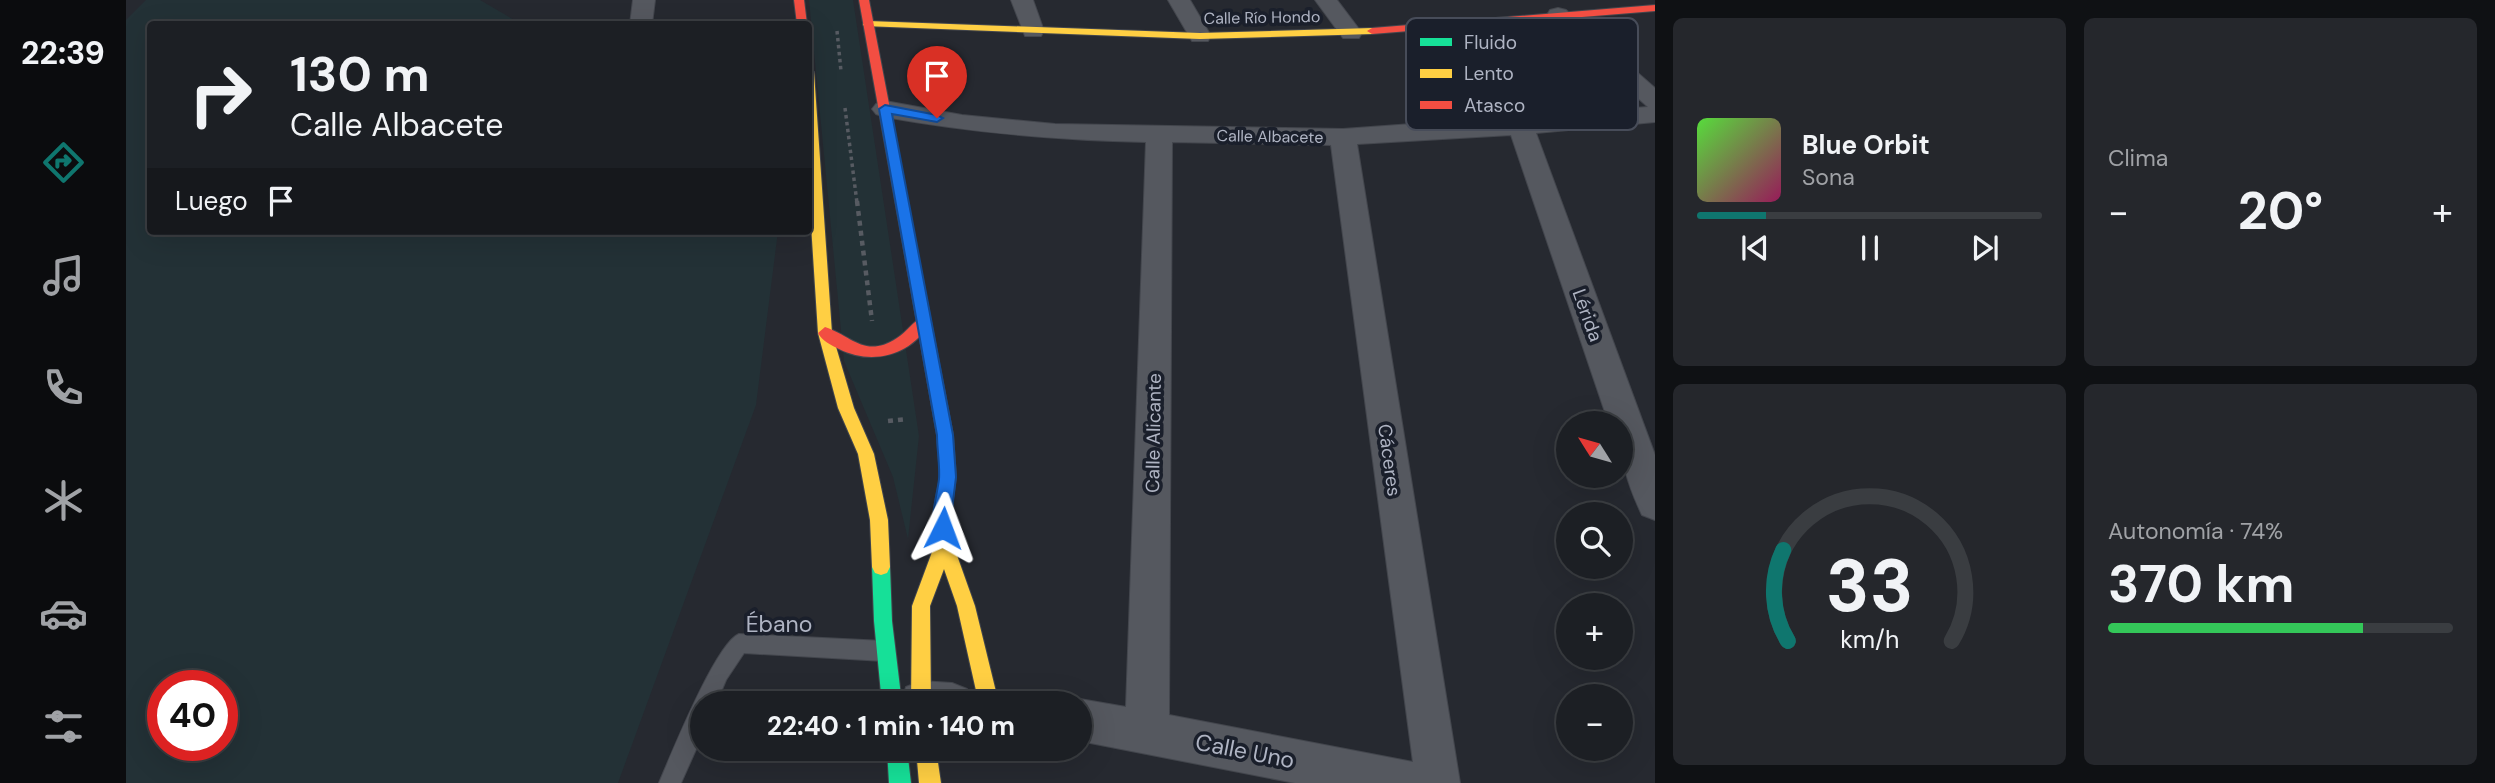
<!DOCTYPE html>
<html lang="es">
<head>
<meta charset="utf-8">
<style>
  body { margin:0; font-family:"DM Sans",sans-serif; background:#25272c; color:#f1f3f6; height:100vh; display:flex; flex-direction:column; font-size:26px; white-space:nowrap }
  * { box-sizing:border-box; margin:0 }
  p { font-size:23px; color:#a0a2a6 }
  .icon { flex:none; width:38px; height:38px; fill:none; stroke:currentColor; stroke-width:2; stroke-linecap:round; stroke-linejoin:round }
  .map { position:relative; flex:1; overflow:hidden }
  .details { display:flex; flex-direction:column; gap:18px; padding:18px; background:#0f1114; width:840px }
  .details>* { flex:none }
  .banner { position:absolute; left:21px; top:21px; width:665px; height:214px; border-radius:7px; box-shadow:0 7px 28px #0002,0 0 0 2px #3a3d41; background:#1c1f24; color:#f1f3f6; overflow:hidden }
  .needle { width:46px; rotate:307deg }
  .buttons { position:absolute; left:1430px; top:411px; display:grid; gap:14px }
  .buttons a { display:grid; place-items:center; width:77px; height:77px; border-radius:50%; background:#1c1f24; box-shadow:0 7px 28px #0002,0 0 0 2px #3a3d41; font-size:35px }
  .speed { position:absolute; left:21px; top:670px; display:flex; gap:14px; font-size:35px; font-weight:700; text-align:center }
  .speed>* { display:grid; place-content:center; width:91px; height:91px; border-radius:50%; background:#1c1f24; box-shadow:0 7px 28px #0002,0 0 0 2px #3a3d41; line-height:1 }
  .speed .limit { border:10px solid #d22; background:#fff; color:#111 }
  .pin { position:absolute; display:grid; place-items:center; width:60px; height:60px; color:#fff; margin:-72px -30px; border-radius:50% 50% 50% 0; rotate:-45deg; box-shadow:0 0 7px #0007 }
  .pin .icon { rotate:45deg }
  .me { position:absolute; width:77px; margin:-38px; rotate:3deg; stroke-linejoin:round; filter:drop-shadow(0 0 5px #0008) }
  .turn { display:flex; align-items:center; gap:24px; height:147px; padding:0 28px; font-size:32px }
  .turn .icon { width:91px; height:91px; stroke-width:2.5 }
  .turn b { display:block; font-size:49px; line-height:60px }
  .then { display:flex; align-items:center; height:66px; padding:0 28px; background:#0003; gap:14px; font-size:26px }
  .big { font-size:52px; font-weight:700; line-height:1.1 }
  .details .widget { flex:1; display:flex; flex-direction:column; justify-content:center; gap:10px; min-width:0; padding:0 24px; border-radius:10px; background:#25272c }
  .details .dial { align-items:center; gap:0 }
  .dial svg { height:182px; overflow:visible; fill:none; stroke:#3a3d41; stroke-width:7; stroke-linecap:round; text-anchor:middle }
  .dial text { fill:#f1f3f6; stroke:none }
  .song { display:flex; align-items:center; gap:21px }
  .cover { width:84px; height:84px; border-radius:10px; background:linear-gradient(135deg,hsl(110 70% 55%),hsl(330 70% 35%)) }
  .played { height:7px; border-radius:4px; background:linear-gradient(90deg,#0f766e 20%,#3a3d41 20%) }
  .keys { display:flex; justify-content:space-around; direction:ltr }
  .heat { display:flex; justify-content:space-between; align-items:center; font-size:38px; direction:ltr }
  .charge { height:10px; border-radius:5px; background:linear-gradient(90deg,#34c759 74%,#3a3d41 0) }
  .details .tiles { flex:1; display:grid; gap:18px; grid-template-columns:repeat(2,1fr) }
  .trip { position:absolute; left:564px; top:691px; width:402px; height:70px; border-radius:35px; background:#1c1f24; box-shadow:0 7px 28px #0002,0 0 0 2px #3a3d41; font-weight:700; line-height:70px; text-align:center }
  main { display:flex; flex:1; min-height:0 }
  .dock { display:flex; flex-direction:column; width:126px; justify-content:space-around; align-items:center; background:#0b0c0e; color:#a0a2a6 }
  .dock .icon { width:49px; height:49px }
  .dock .on { color:#0f766e }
  .dock b { font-size:32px; color:#f1f3f6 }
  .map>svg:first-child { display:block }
</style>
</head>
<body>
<main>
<nav class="dock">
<b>22:39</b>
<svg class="icon on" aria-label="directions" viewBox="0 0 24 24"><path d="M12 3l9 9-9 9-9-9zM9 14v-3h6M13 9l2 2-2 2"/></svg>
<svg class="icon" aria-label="music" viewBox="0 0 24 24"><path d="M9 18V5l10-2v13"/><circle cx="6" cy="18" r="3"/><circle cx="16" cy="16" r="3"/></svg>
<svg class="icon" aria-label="phone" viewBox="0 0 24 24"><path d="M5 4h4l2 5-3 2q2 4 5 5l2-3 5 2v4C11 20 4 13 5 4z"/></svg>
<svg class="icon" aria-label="climate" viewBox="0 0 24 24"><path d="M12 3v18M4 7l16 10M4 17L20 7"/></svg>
<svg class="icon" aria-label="car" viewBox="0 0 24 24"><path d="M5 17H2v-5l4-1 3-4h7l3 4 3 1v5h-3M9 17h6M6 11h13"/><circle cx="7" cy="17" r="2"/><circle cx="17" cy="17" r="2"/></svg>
<svg class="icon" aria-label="filters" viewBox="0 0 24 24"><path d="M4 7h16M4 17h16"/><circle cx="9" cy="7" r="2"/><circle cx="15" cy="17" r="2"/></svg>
</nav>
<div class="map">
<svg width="1529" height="783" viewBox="0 0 1529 783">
  <rect width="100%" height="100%" fill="#262930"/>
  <path fill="#233136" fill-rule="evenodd" d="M20,0H354L395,24H24V231H652L630,405L492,783H0V20ZM37,686H96V746H37Z
    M683,0H727L793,436L782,539L767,477L718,361Z"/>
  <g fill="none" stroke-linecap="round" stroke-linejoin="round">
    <defs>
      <path id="lane" d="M613,634L758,641L765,644L768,651L765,658L758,661L618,653L600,680L590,704H576V736L555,783H533C545,755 590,643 613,634Z"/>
      <path id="street" d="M507,0H529L526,24H504Z
        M885,0H907L918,31L915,36H899Z
        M1042,0H1064L1085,36L1082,41H1066Z
        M1189,0H1211L1236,33L1233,38H1217Z
        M1432,8L1440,10L1529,88V122L1410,133L1529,455V520L1516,515C1501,483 1494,460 1494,424H1483L1385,135L1231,144L1334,783H1169L954,741V704H942L954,699L1000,707L1020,142C929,140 848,133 759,117L750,114L746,109L750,104L759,101L836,115L929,124L1217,129L1522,107L1424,20L1421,15L1424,10ZM1046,142L1205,145L1287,762L1043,715Z
        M795,681L826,683L841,689L847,704H775L780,687Z"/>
      <path id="fast" d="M755,559L761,561L764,567L766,621L776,704H756L748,621L746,567L749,561Z
        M761,749H781L785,783H763Z"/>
      <path id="slow" d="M742,21L1074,33L1246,28L1251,31L1246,34L1074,39L738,26L737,24Z
        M682,69L688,72L706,333L728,408L748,454L762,520L764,567L761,573L755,575L749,573L746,567L744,520L732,454L712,408L692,333L682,178Z
        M794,296L801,301L827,435L830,477L825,513L827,544L849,606L873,704H853L831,606L818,569L804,606L805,704H785L786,606L809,544L807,513L814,477L811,435L787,301Z
        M790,749H810L815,783H793Z"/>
      <path id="jam" d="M668,0H678L681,24H671Z
        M733,0H743L801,301L794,306L787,301Z
        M1529,5V11L1246,34L1241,31L1246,28Z
        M797,317L804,323C785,355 747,366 713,349C705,345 696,341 692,333L699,327C726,336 739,359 771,338C781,332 787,321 797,317Z"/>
    </defs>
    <use href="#lane" stroke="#43464d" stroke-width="2"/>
    <use href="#street" stroke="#43464d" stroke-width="2"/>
    <use href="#fast" stroke="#43464d" stroke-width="2"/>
    <use href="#slow" stroke="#43464d" stroke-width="2"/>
    <use href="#jam" stroke="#43464d" stroke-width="2"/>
    <path stroke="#575b62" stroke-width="3.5" stroke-dasharray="3.5 3.5" stroke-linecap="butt" d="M711,31L715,71
      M719,108L731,203"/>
    <path stroke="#575b62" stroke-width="4.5" stroke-dasharray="5 5" stroke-linecap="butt" d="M731,201L746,321
      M762,421L781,419"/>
    <use href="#lane" fill="#55585f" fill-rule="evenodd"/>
    <use href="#street" fill="#55585f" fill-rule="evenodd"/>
    <use href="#fast" fill="#16e098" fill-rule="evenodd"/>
    <use href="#slow" fill="#ffcf43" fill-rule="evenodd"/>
    <use href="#jam" fill="#f24e42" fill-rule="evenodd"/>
  </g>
  <path fill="#1a73e8" stroke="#114b97" stroke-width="2" d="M759,105L811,115L817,118L811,122L766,114L827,435L830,477L823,534L817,536L811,534C803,517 811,497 813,479C814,465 811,449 811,435L753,109Z"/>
  <g text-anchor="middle" stroke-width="7" stroke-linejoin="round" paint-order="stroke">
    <g font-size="16" fill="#afb4c3" stroke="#1a1f2b">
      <text transform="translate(1136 17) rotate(-1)" y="6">Calle Río Hondo</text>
      <text transform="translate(1144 136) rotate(1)" y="6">Calle Albacete</text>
    </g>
    <g font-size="19" fill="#afb4c3" stroke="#1a1f2b">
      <text transform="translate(1462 315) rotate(70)" y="7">Lérida</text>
      <text transform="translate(1027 433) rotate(-89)" y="7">Calle Alicante</text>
      <text transform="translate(1264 460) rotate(82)" y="7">Cáceres</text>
    </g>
    <g font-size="23" fill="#afb4c3" stroke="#1a1f2b">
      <text x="653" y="632">Ébano</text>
      <text transform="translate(1119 751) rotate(11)" y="8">Calle Uno</text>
    </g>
  </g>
  <rect x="1280" y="18" width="232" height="112" rx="10" fill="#1a1f2b" stroke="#474c59" stroke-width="2"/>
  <rect x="1294" y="38" width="32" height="8" fill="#16e098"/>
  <rect x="1294" y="69" width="32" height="9" fill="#ffcf43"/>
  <rect x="1294" y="101" width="32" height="8" fill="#f24e42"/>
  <g font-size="19" fill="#afb4c3">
    <text x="1338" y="49">Fluido</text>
    <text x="1338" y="80">Lento</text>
    <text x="1338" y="112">Atasco</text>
  </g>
</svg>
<div class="buttons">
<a><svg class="needle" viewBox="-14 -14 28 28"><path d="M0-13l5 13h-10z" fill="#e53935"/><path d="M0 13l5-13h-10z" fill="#a0a2a6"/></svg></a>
<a><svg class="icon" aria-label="search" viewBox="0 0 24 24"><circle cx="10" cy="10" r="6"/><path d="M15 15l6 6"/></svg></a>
<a>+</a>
<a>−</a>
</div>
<div class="speed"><div class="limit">40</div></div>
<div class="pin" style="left:811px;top:118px;background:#d93025"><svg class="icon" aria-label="arrive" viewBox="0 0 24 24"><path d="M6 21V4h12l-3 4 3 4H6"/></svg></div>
<svg class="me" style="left:817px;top:528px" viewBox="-20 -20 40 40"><path d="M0-17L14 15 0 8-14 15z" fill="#1a73e8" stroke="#fff" stroke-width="4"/></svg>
<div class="trip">22:40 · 1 min · 140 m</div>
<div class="banner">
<div class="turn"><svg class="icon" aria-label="right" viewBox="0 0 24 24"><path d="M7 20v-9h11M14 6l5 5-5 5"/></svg><div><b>130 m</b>Calle Albacete</div></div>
<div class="then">Luego<svg class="icon" aria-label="arrive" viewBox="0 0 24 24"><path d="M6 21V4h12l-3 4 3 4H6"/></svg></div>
</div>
</div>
<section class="details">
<div class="tiles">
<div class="widget">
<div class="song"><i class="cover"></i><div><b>Blue Orbit</b><p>Sona</p></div></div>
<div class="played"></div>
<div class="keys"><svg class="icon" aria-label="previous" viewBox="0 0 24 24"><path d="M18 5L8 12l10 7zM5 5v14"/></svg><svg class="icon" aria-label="pause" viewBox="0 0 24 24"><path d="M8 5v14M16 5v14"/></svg><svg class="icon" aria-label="next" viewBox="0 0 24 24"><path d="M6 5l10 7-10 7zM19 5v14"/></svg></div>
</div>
<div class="widget"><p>Clima</p>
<div class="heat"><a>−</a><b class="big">20°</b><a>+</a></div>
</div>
<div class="widget dial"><svg viewBox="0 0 100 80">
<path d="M14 69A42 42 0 1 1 86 69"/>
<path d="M14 69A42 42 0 0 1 12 29" stroke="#0f766e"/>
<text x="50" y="56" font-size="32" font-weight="700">33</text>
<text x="50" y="72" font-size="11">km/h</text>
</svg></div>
<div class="widget"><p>Autonomía · 74%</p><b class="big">370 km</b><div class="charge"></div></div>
</div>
</section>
</main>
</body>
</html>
